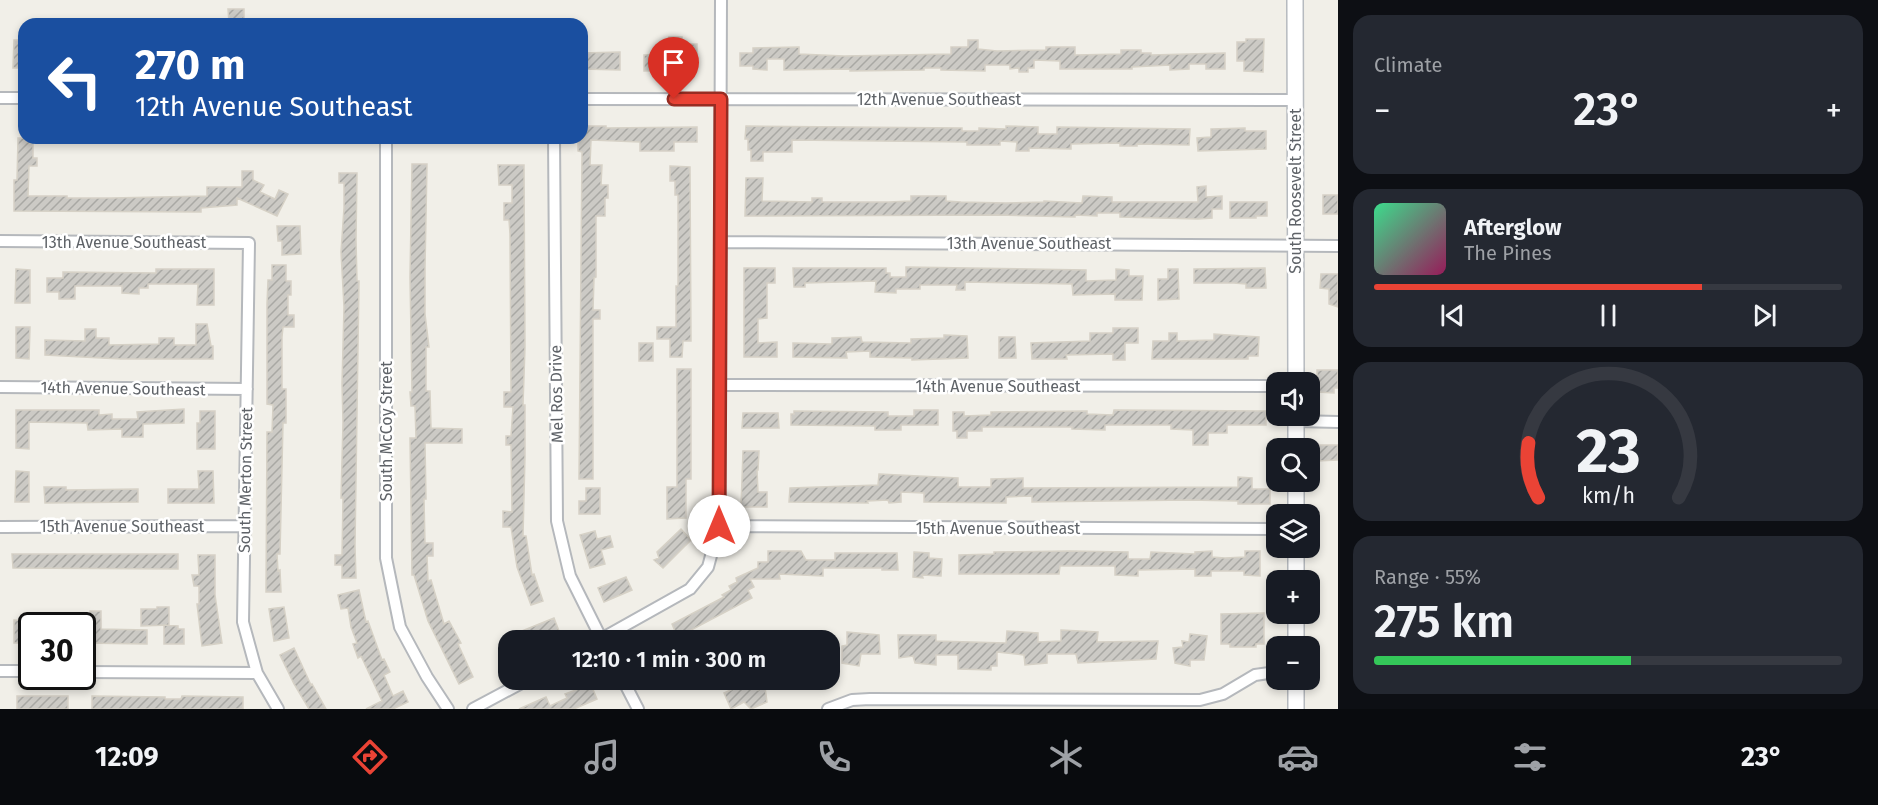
<!DOCTYPE html>
<html lang="en">
<head>
<meta charset="utf-8">
<style>
  body { margin:0; font-family:"Fira Sans",sans-serif; background:#242831; color:#f1f3f6; height:100vh; display:flex; flex-direction:column; font-size:22px; white-space:nowrap }
  * { box-sizing:border-box; margin:0 }
  p { font-size:20px; color:#9ea1a6 }
  .icon { flex:none; width:33px; height:33px; fill:none; stroke:currentColor; stroke-width:2; stroke-linecap:round; stroke-linejoin:round }
  .map { position:relative; flex:1; overflow:hidden }
  .drawer { display:flex; flex-direction:column; gap:15px; padding:15px; background:#0d0f14; width:540px }
  .drawer>* { flex:none }
  .hud { position:absolute; left:18px; top:18px; width:570px; height:126px; border-radius:18px; box-shadow:0 3px 9px #0003; background:#1a4fa0; color:#fff; overflow:hidden }
  .controls { position:absolute; left:1266px; top:372px; display:grid; gap:12px }
  .controls a { display:grid; place-items:center; width:54px; height:54px; border-radius:12px; background:#171b24; box-shadow:0 3px 9px #0003; font-size:30px }
  .speed { position:absolute; left:18px; top:612px; display:flex; gap:12px; font-size:30px; font-weight:700; text-align:center }
  .speed>* { display:grid; place-content:center; width:78px; height:78px; border-radius:50%; background:#171b24; box-shadow:0 3px 9px #0003; line-height:1 }
  .speed .limit { border:3px solid #111; border-radius:9px; background:#fff; color:#111 }
  .pin { position:absolute; display:grid; place-items:center; width:51px; height:51px; color:#fff; margin:-62px -26px; border-radius:50% 50% 50% 0; rotate:-45deg; box-shadow:0 0 6px #0007 }
  .pin .icon { rotate:45deg }
  .me { position:absolute; width:66px; margin:-33px; rotate:0deg; stroke-linejoin:round; filter:drop-shadow(0 0 4px #0008) }
  .turn { display:flex; align-items:center; gap:21px; height:126px; padding:0 18px; font-size:27px }
  .turn .icon { width:78px; height:78px; stroke-width:2.5 }
  .turn b { display:block; font-size:42px; line-height:51px }
  .big { font-size:45px; font-weight:600; line-height:1.1 }
  .drawer .widget { flex:1; display:flex; flex-direction:column; justify-content:center; gap:9px; min-width:0; padding:0 21px; border-radius:18px; background:#242831 }
  .drawer .dial { align-items:center; gap:0 }
  .dial svg { height:156px; overflow:visible; fill:none; stroke:#363941; stroke-width:7; stroke-linecap:round; text-anchor:middle }
  .dial text { fill:#f1f3f6; stroke:none }
  .song { display:flex; align-items:center; gap:18px }
  .cover { width:72px; height:72px; border-radius:9px; background:linear-gradient(135deg,hsl(150 70% 55%),hsl(330 70% 35%)) }
  .played { height:6px; border-radius:3px; background:linear-gradient(90deg,#ea4335 70%,#363941 70%) }
  .keys { display:flex; justify-content:space-around; direction:ltr }
  .heat { display:flex; justify-content:space-between; align-items:center; font-size:33px; direction:ltr }
  .charge { height:9px; border-radius:4px; background:linear-gradient(90deg,#34c759 55%,#363941 0) }
  .trip { position:absolute; left:498px; top:630px; width:342px; height:60px; border-radius:18px; background:#171b24; box-shadow:0 3px 9px #0003; font-weight:600; line-height:60px; text-align:center }
  .dock { display:flex; height:96px; justify-content:space-around; align-items:center; background:#090b0e; color:#9ea1a6 }
  .dock .icon { width:42px; height:42px }
  .dock .selected { color:#ea4335 }
  .dock b { font-size:27px; color:#f1f3f6 }
  main { display:flex; flex:1; min-height:0 }
  .map>svg:first-child { display:block }
</style>
</head>
<body>
<main>
<div class="map">
<svg width="1338" height="709" viewBox="0 0 1338 709">
  <defs>
    <pattern id="building-hatch" width="6" height="6" patternUnits="userSpaceOnUse" patternTransform="scale(1.5)"><rect width="6" height="6" fill="#cccac5"/><path d="M-1 1l2-2M0 6l6-6M5 7l2-2" fill="none" stroke="#a9a8a4"/></pattern>
  </defs>
  <rect width="100%" height="100%" fill="#f1efe8"/>
  <path fill="url(#building-hatch)" stroke="#d6d1c6" stroke-width="1.5" d="M228,9H244V23H229Z
    M669,37H682V44H697V58H683V70L644,71V55L669,54Z
    M1246,39H1264L1263,72L1244,71V61H1237V42H1246Z
    M14,40H24V68H13Z
    M968,40H978V49L997,51L1046,50V47H1075V55L1121,54V50H1141V53H1151V55L1225,53V69H1206V64H1189V69L1170,70V65L1132,67V69H1060V61L1034,60V68H1028V72H1019V68L1010,69V65H985V71L941,70V68H924V70L850,71V69L784,70V59H767V70L753,69V66H740V53H753V48L799,47V54L844,56L951,54V47H968Z
    M620,52V70L582,69V53Z
    M582,126H606V128L697,127V142H674V151H640V142L591,140L590,165H602L601,185H608V198H605V216H596V277L594,278L593,310H600V319H593V479H579L582,152L578,151V138H582Z
    M746,126L962,128V131H979V128L1006,129V126L1038,127V134H1057V127L1190,129L1189,145L1137,144V146H1120V143L1071,144V149L1029,148V151H1016L1017,142L1000,141V145H967V142L792,140V152H763V161H751V150H748V139H745Z
    M1245,128V131H1266V149L1198,151L1197,138L1211,137V129Z
    M18,138H33V158H37V166H29L28,196H67V198H111L207,196V187H242V171H253V180L264,185L260,192L275,199L279,190L288,194L277,216L237,198V205L201,208V212L14,211V180H17Z
    M412,164H427L425,268V314L429,347H426V391H430L431,428L462,429V443H425L426,499H424L425,543H433V556H427L428,581L431,580L444,624L449,621L461,643L458,644L473,677L459,684L428,621L414,575H412L410,438H416L415,406H411L410,392H412L410,277Z
    M498,165H524L525,347L523,405H525V456L523,536H526L532,575L534,574L543,601L531,605L517,567L511,527H503V511L512,512L511,445H506V436H511L513,407H504V392H511L510,234L509,220H504V203H512V185H499Z
    M670,166L690,167L691,341H683L682,357H670V339H657V327H676V286H678V195H675V181H670Z
    M339,173H357L356,240L357,281H359L355,546L356,578H342V565H335V555H342L343,498H341L343,422L342,384L344,307L341,252L344,208V183H339Z
    M746,178H763L762,201L812,202V198H822V202H889L911,201V196H946V201L961,202L1006,203L1044,202V201L1082,203L1083,196L1112,197V202H1198L1197,187L1206,186V197L1222,196V209H1212V218L1198,219L1120,217V213H1097V216L1075,215V217L998,215L745,216Z
    M1323,195H1338V214H1323Z
    M1230,202H1267V216H1256V218H1230Z
    M277,226H300L301,254L282,255V241H278Z
    M272,265H286V281H291V295H288V315H294V327H283L282,337V389H286V423H283L280,554H277L278,571L280,570L281,592H266L267,432H272L273,405L267,404V304L268,280H272Z
    M906,267L1086,270V281L1116,280V269L1129,270V276H1143L1142,300H1115V294L1073,295L1072,284L965,282V290H956L957,285H920V289H896V293L875,292L876,281L805,283V287H794L793,268H886V273H890V277H906Z
    M744,268H775V283H767V318L758,319V343L777,342V357H744Z
    M1265,268L1266,288H1246V284L1234,283H1194V269Z
    M16,269L30,270V303H15Z
    M156,269H214V305H197L198,284H148V288H139V294L122,293V286H75V299H59V292H47V278H63V272L156,273Z
    M1168,269H1178L1179,299L1158,300V279H1168Z
    M1321,274H1338V307L1329,304V289L1320,288Z
    M196,324H207L211,346H213V359H121L45,355V340L85,341V329H96V338H109V345L159,344V338H174V345H196Z
    M16,327H30L29,359L16,358Z
    M1113,328H1138V343H1125V360H1113V354L1066,355L1067,359H1032L1031,343L1090,341V333H1113Z
    M1169,333H1177V341L1214,340V334L1259,337L1258,356H1248V359H1152L1153,341H1169Z
    M944,335L967,336L968,358L912,360V358L870,357V351L846,352L847,358L793,357V343L832,344V338L861,337L862,342L911,343V339L944,338Z
    M999,337H1015L1016,358H999Z
    M639,343H653V361H639Z
    M677,369H691V479H686V518L667,519V487H677Z
    M1317,370H1338V388H1334V393L1317,392Z
    M184,409V423L143,424V437H122V429L88,430L87,423L29,422V449L16,448V410H99V415L112,414V419H138L137,412Z
    M914,410H938V425H901V430H875V426L791,425V414H794V411L888,412V416H914Z
    M1114,410L1266,411V425H1227V433H1208V445H1193V430L1171,429V425H1105V430L1072,429V427H982V431H967V438H957V431H953V412H964V416L991,415V412L1087,411V414L1113,415Z
    M200,411H215V449H197V423H200Z
    M743,413H778L779,428H742Z
    M1317,445H1338V460L1317,461Z
    M743,451H759L758,470H757L758,492H767V507H741Z
    M16,471L29,472V502H15Z
    M198,471H213L214,503H168V489H199Z
    M879,474L958,478V487H991V479L1023,478V488L1238,487V477L1252,478V489H1270V504H1238V501L1189,500L1032,502V496L1006,497V503L924,502V493L901,492V502L889,503L888,500L867,501L868,503L789,502L790,488L878,485Z
    M44,487H66V490L138,489V502L45,503Z
    M586,488H600V514H579V501H586Z
    M681,529L691,540L663,568L654,560L659,558L657,552Z
    M595,531L597,539L610,536L613,547L601,550L605,564L590,568L580,535Z
    M768,551H801L806,560H835V553H897L898,570H882V568H823V576L779,574L780,579H750L754,587L748,590L752,598L691,630L695,637L688,640H657L675,631L672,624L724,597L722,595L731,590L729,586L737,582L736,578L758,568V562H768Z
    M1070,551L1128,552V559H1150L1151,552L1195,554V552L1212,551V557L1225,558L1245,557V551H1260V576L1244,575V571H1211V576H1195V569L1138,570V576L1115,575V566H1060L1059,574H959V555L994,554V552Z
    M914,552L929,553V558L942,559L941,576L922,575L923,578L913,577Z
    M12,554H178V569L13,568Z
    M198,555H215V595L222,643L202,646L197,604H199V586H194L192,575H199Z
    M626,577L632,590L604,602L598,588Z
    M359,590L366,622L368,621L382,660L384,659L390,672L384,675L393,696L403,691L408,702L393,709H366L382,701L361,656L358,658L353,644L357,643L351,627L348,608L341,609L338,595Z
    M157,607H169V625L141,626V609H157Z
    M284,607L289,638L274,641L269,609Z
    M90,611H101V629L147,630V644L82,643V629H90Z
    M1264,613V644H1256V647H1230V644H1221V614Z
    M554,618L559,631L535,640H526L522,631Z
    M14,620L29,621V630H32V643H14Z
    M164,625L178,626V629H184V644H164Z
    M1061,630L1098,632L1097,642L1158,641L1156,659L1078,663L1076,654H1047V663L1025,665L1024,655L997,652V666H991V670L958,669V655H936V665L915,663L913,656L899,658L898,635H936V641L1006,643L1007,631L1038,633V642L1061,641Z
    M847,632L879,635L880,654H861L859,666L842,663V646L847,645Z
    M1190,634L1207,636L1204,660H1190V666L1175,663L1173,648L1183,647L1182,641L1189,642Z
    M294,648L311,685L312,684L326,709H309L294,684L280,655Z
    M571,680H589L597,699L574,709H519L546,697L550,706L567,698L565,694L576,690Z
    M734,680H752L758,690L765,687L767,702L751,709L744,702L731,709L724,693L731,690L728,686H736Z
    M17,696H68V709H17Z
    M92,696L165,697V699H181L182,696L243,697V709H92Z"/>
  <g fill="none" stroke-linecap="round" stroke-linejoin="round">
    <defs>
      <path id="street" d="M0,98H24
        M582,99L1295,100
        M386,138V558L400,627L427,677L448,709
        M554,138L557,521L570,576L602,640
        M0,241L249,243L243,622L257,673L278,709
        M720,242L1338,246
        M720,385L1276,386
        M0,387L247,389
        M1296,421L1338,422
        M719,526L1276,529
        M0,527L243,526
        M599,640L690,589L708,567L719,526L721,0
        M0,671H32
        M82,672L257,673
        M623,680L638,709
        M473,709L527,680
        M828,709L852,700L870,699L1200,700L1223,694L1255,675L1276,672"/>
      <path id="secondary" d="M1295,0L1296,382
        M1296,416V448
        M1296,482V514
        M1296,580V548
        M1296,646V614
        M1296,680V709"/>
    </defs>
    <use href="#street" stroke="#b5b8bc" stroke-width="14"/>
    <use href="#secondary" stroke="#b6babf" stroke-width="18"/>
    <use href="#street" stroke="#fff" stroke-width="10"/>
    <use href="#secondary" stroke="#fff" stroke-width="15"/>
  </g>
  <g fill="none" stroke-linecap="round" stroke-linejoin="round">
    <defs>
      <path id="route" d="M674,99H721L719,526"/>
    </defs>
    <use href="#route" stroke="#982c22" stroke-width="15"/>
    <use href="#route" stroke="#ea4335" stroke-width="10"/>
  </g>
  <g text-anchor="middle" stroke-width="5" stroke-linejoin="round" paint-order="stroke">
    <g font-size="16" fill="#5f6368" stroke="#fff">
      <text x="939" y="105">12th Avenue Southeast</text>
      <text transform="translate(1295 191) rotate(-90)" y="6">South Roosevelt Street</text>
      <text x="124" y="248">13th Avenue Southeast</text>
      <text x="1029" y="249">13th Avenue Southeast</text>
      <text x="998" y="392">14th Avenue Southeast</text>
      <text transform="translate(123 388) rotate(1)" y="6">14th Avenue Southeast</text>
      <text transform="translate(556 394) rotate(-91)" y="6">Mel Ros Drive</text>
      <text transform="translate(386 431) rotate(-90)" y="6">South McCoy Street</text>
      <text transform="translate(245 480) rotate(-89)" y="6">South Merton Street</text>
      <text x="122" y="532">15th Avenue Southeast</text>
      <text x="998" y="534">15th Avenue Southeast</text>
    </g>
  </g>
</svg>
<div class="controls">
<a><svg class="icon" aria-label="sound" viewBox="0 0 24 24"><path d="M4 9h4l5-4v14l-5-4H4zM17 9q2 3 0 6"/></svg></a>
<a><svg class="icon" aria-label="search" viewBox="0 0 24 24"><circle cx="10" cy="10" r="6"/><path d="M15 15l6 6"/></svg></a>
<a><svg class="icon" aria-label="layers" viewBox="0 0 24 24"><path d="M12 4l9 5-9 5-9-5zM3 14l9 5 9-5"/></svg></a>
<a>+</a>
<a>−</a>
</div>
<div class="speed"><div class="limit">30</div></div>
<div class="pin" style="left:674px;top:99px;background:#d93025"><svg class="icon" aria-label="arrive" viewBox="0 0 24 24"><path d="M6 21V4h12l-3 4 3 4H6"/></svg></div>
<svg class="me" style="left:719px;top:526px" viewBox="-20 -20 40 40"><circle r="19" fill="#fff"/><path d="M0-13L10 11 0 6-10 11z" fill="#ea4335"/></svg>
<div class="trip">12:10 · 1 min · 300 m</div>
<div class="hud">
<div class="turn"><svg class="icon" aria-label="left" viewBox="0 0 24 24"><path d="M17 20v-9H6M10 6l-5 5 5 5"/></svg><div><b>270 m</b>12th Avenue Southeast</div></div>
</div>
</div>
<section class="drawer">
<div class="widget"><p>Climate</p>
<div class="heat"><a>−</a><b class="big">23°</b><a>+</a></div>
</div>
<div class="widget">
<div class="song"><i class="cover"></i><div><b>Afterglow</b><p>The Pines</p></div></div>
<div class="played"></div>
<div class="keys"><svg class="icon" aria-label="previous" viewBox="0 0 24 24"><path d="M18 5L8 12l10 7zM5 5v14"/></svg><svg class="icon" aria-label="pause" viewBox="0 0 24 24"><path d="M8 5v14M16 5v14"/></svg><svg class="icon" aria-label="next" viewBox="0 0 24 24"><path d="M6 5l10 7-10 7zM19 5v14"/></svg></div>
</div>
<div class="widget dial"><svg viewBox="0 0 100 80">
<path d="M14 69A42 42 0 1 1 86 69"/>
<path d="M14 69A42 42 0 0 1 9 41" stroke="#ea4335"/>
<text x="50" y="56" font-size="32" font-weight="700">23</text>
<text x="50" y="72" font-size="11">km/h</text>
</svg></div>
<div class="widget"><p>Range · 55%</p><b class="big">275 km</b><div class="charge"></div></div>
</section>
</main>
<nav class="dock">
<b>12:09</b>
<svg class="icon selected" aria-label="directions" viewBox="0 0 24 24"><path d="M12 3l9 9-9 9-9-9zM9 14v-3h6M13 9l2 2-2 2"/></svg>
<svg class="icon" aria-label="music" viewBox="0 0 24 24"><path d="M9 18V5l10-2v13"/><circle cx="6" cy="18" r="3"/><circle cx="16" cy="16" r="3"/></svg>
<svg class="icon" aria-label="phone" viewBox="0 0 24 24"><path d="M5 4h4l2 5-3 2q2 4 5 5l2-3 5 2v4C11 20 4 13 5 4z"/></svg>
<svg class="icon" aria-label="climate" viewBox="0 0 24 24"><path d="M12 3v18M4 7l16 10M4 17L20 7"/></svg>
<svg class="icon" aria-label="car" viewBox="0 0 24 24"><path d="M5 17H2v-5l4-1 3-4h7l3 4 3 1v5h-3M9 17h6M6 11h13"/><circle cx="7" cy="17" r="2"/><circle cx="17" cy="17" r="2"/></svg>
<svg class="icon" aria-label="filters" viewBox="0 0 24 24"><path d="M4 7h16M4 17h16"/><circle cx="9" cy="7" r="2"/><circle cx="15" cy="17" r="2"/></svg>
<b>23°</b>
</nav>
</body>
</html>
